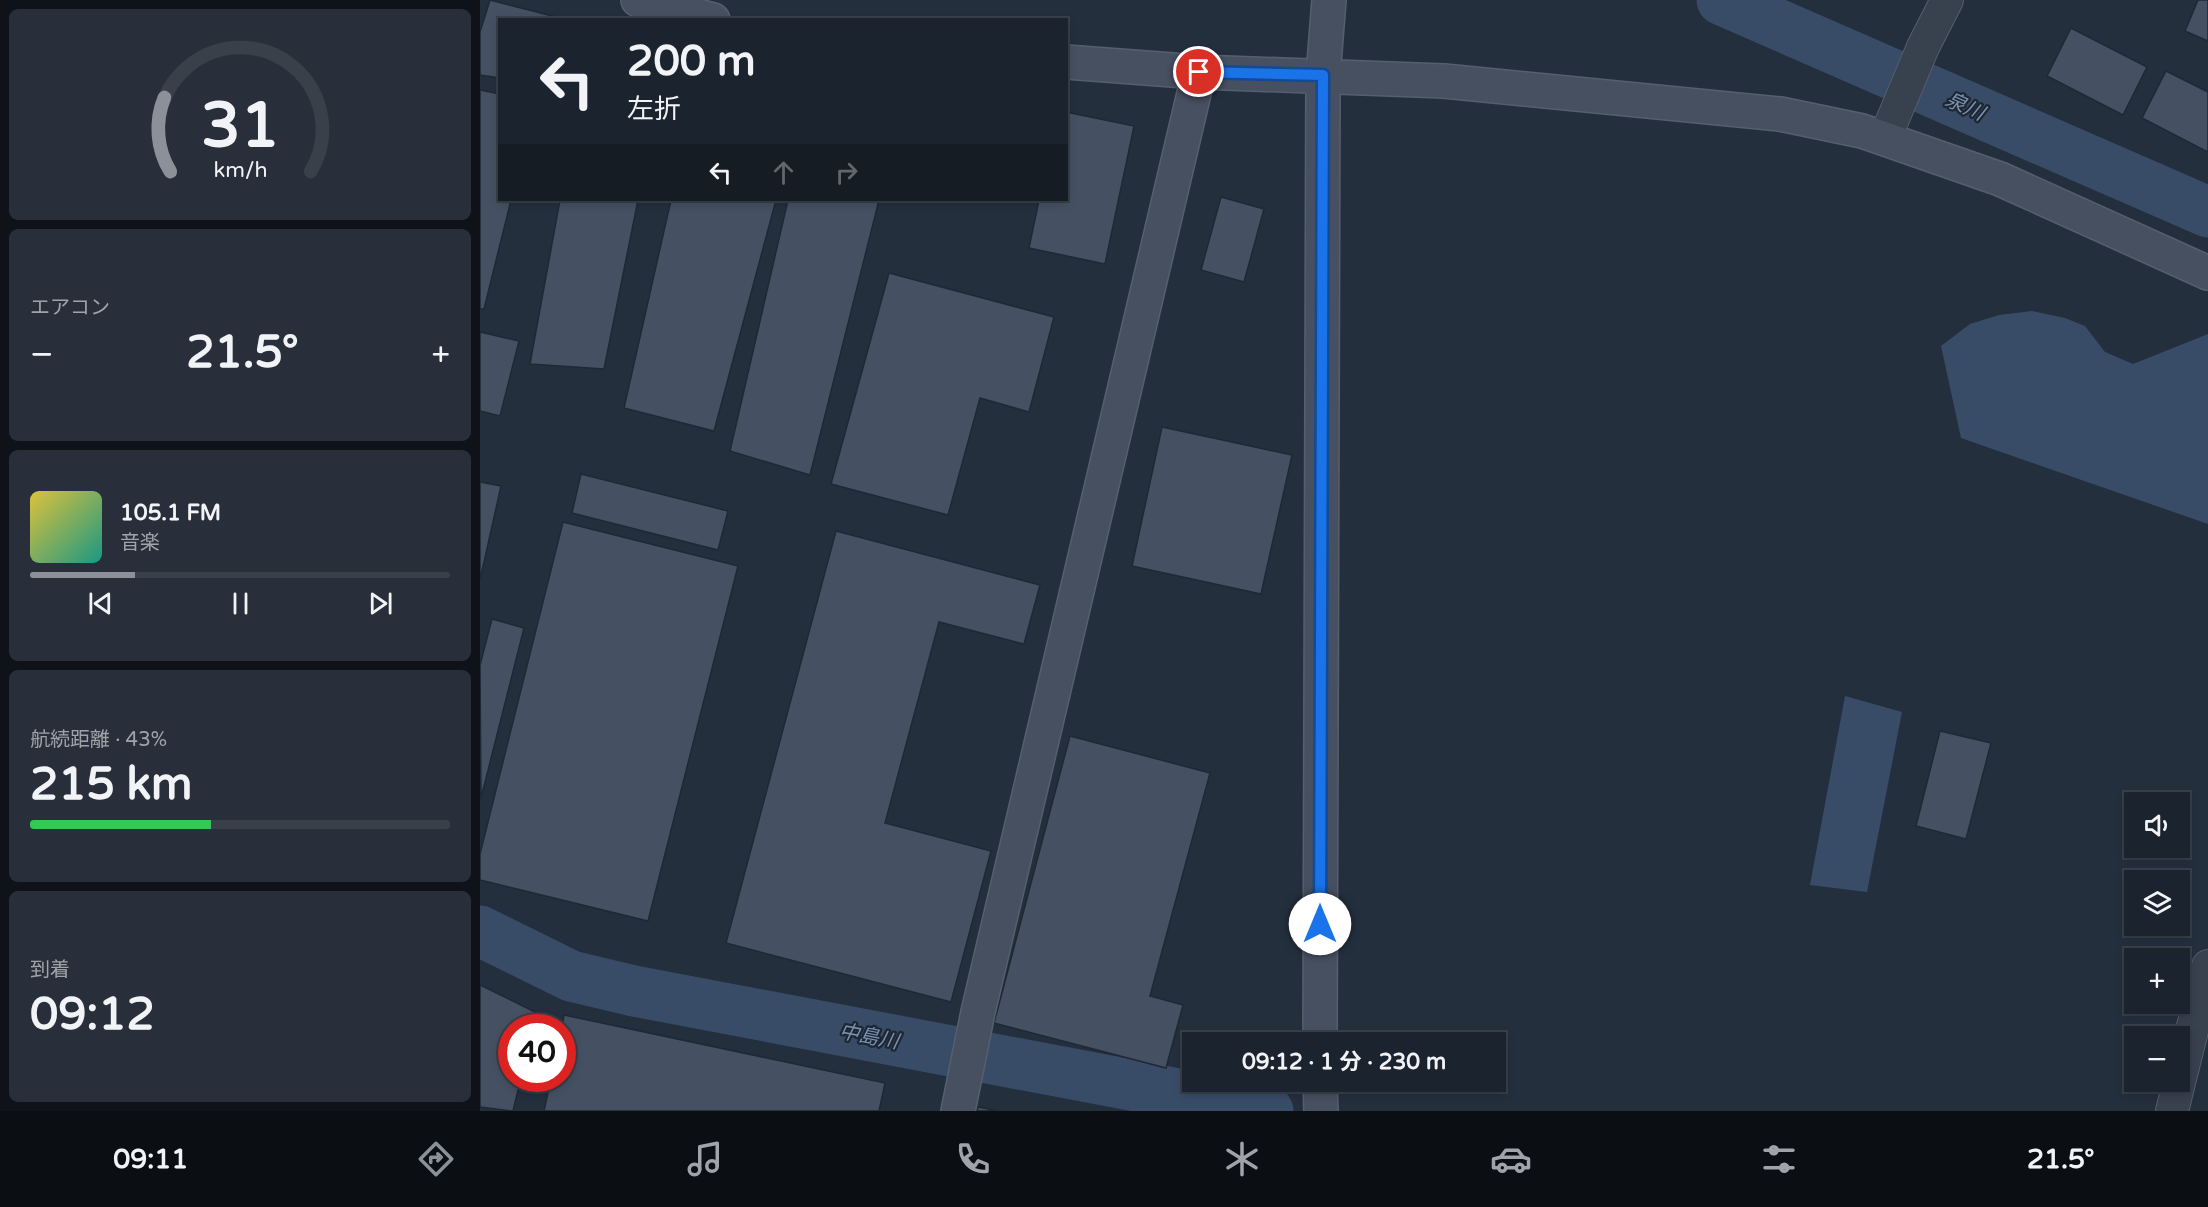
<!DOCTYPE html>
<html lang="ja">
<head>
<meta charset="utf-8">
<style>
  body { margin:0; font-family:"Varela Round","Noto Sans JP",sans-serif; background:#282f3a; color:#f1f3f6; height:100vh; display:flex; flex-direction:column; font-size:22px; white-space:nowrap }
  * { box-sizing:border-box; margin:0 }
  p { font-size:20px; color:#a0a4aa }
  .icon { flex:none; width:33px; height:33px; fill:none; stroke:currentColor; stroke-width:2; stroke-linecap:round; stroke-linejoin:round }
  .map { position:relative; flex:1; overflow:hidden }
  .panel { display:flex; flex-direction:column; gap:9px; padding:9px; background:#0f1319; width:480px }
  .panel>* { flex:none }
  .top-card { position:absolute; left:18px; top:18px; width:570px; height:183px; border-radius:0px; box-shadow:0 3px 9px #0003,0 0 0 2px #39404a; background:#1b232e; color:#f1f3f6; overflow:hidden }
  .tools { position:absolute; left:1644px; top:792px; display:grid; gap:12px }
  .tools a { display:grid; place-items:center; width:66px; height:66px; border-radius:0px; background:#1b232e; box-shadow:0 3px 9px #0003,0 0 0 2px #39404a; font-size:30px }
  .speed { position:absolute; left:18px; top:1014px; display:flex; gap:12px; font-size:30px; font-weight:700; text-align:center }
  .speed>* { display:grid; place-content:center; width:78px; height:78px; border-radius:50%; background:#1b232e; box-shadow:0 3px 9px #0003,0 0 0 2px #39404a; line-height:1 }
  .speed .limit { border:9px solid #d22; background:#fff; color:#111 }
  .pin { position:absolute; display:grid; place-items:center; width:51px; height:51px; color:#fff; margin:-26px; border:3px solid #fff; border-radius:50%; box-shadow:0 2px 6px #0007 }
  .me { position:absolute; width:66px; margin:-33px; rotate:0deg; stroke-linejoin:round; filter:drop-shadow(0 0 4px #0008) }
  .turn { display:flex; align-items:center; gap:21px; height:126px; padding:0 30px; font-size:27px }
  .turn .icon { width:78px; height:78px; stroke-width:2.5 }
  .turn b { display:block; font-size:42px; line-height:51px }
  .lanes { display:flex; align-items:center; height:57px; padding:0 30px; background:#0003; justify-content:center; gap:30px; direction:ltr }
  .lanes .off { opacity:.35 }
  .big { font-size:45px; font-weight:700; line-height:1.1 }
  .panel .card { flex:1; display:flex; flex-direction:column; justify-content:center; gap:9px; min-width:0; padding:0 21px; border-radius:9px; background:#282f3a }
  .panel .dial { align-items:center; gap:0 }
  .dial svg { height:156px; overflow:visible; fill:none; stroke:#39404a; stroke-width:7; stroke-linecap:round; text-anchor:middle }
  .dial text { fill:#f1f3f6; stroke:none }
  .song { display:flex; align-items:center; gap:18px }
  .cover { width:72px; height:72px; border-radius:9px; background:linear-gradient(135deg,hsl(50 70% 55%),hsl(170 70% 35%)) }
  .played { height:6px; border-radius:3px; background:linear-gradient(90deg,#8c9099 25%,#39404a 25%) }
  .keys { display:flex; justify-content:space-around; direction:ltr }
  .heat { display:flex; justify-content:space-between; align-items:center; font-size:33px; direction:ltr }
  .charge { height:9px; border-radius:4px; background:linear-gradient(90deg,#34c759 43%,#39404a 0) }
  .trip { position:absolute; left:702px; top:1032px; width:324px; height:60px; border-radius:0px; background:#1b232e; box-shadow:0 3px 9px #0003,0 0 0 2px #39404a; font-weight:700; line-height:60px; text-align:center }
  .tabs { display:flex; height:96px; justify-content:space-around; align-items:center; background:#0b0e12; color:#a0a4aa }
  .tabs .icon { width:42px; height:42px }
  .tabs .selected { color:#8c9099 }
  .tabs b { font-size:27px; color:#f1f3f6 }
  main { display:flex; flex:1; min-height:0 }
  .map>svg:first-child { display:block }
</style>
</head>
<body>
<main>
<section class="panel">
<div class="card dial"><svg viewBox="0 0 100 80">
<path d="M14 69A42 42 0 1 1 86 69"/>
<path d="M14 69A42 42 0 0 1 11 31" stroke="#8c9099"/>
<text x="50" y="56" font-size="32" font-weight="700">31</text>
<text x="50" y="72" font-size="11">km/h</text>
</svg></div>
<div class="card"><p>エアコン</p>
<div class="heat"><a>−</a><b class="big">21.5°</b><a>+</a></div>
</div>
<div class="card">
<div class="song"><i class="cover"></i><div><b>105.1 FM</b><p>音楽</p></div></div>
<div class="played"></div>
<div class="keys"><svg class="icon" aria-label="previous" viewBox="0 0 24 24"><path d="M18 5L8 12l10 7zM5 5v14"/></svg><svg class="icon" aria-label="pause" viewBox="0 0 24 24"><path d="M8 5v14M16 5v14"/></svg><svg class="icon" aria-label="next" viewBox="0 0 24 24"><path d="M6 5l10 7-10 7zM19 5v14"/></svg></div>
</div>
<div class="card"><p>航続距離 · 43%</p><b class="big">215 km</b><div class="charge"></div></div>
<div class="card"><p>到着</p><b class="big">09:12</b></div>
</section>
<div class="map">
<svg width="1728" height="1111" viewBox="0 0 1728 1111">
  <rect width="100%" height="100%" fill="#242f3e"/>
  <path fill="#394c67" d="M1552,311L1585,318L1605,326L1625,352L1653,364L1728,334V524L1481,438L1461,346L1490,324L1519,315Z
    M1365,696L1422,712L1387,892L1330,885Z"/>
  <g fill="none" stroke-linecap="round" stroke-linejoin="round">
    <path stroke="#394c67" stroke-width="51" d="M1242,0L1728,212
      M0,931L91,976L154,991L788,1111"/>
  </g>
  <path fill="#455162" stroke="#1f2835" stroke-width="1.5" d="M10,0L80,18L20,20V78L0,75V32Z
    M1718,0H1728V41L1705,31Z
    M1591,28L1667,67L1643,115L1567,76Z
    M1686,71L1728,92V152L1662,118Z
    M0,90L20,94V200H31L4,309H0Z
    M586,112L654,126L625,264L549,248L559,200H586Z
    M741,197L784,209L764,282L721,270Z
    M80,200H158L124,369L50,364Z
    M191,200H296L234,431L144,408Z
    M308,200H399L330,475L250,451Z
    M409,273L574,317L549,412L500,398L468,515L351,484Z
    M0,332L39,341L20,416L0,411Z
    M682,427L812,455L781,594L652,566Z
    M101,474L248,511L238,550L92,513Z
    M0,482L21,486L0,580Z
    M83,522L258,566L168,921L0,880V854Z
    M356,531L560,585L544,644L459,622L405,823L511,851L471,1002L246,943Z
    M12,619L44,628L1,798L0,665Z
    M1460,731L1511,743L1486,839L1436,826Z
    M590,736L730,773L670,996L703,1005L686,1068L514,1023Z
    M0,985L57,1013L54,1028H32V1078H41L33,1111L0,1107Z
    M84,1015L405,1083L399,1111H64L71,1078H82V1028Z
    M498,1107L518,1111H497Z"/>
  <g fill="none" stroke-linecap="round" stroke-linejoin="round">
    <defs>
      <path id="street" d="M1405,138L1443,47L1467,0
        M1692,1111L1728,966"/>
      <path id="secondary" d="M158,0L233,20
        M586,62L719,72L964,81L1300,114L1382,131L1520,179L1728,273
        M840,1042L843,76L849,0
        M840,1082L841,1111
        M478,1111L498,1012L719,72"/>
    </defs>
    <use href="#street" stroke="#565f6c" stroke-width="34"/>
    <use href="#secondary" stroke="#565f6c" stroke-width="36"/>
    <use href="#street" stroke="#38414e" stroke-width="32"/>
    <use href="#secondary" stroke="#465061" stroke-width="33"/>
  </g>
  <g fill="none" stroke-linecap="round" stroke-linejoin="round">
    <defs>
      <path id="route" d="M719,72L843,75L840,924"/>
    </defs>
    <use href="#route" stroke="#114b97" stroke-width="15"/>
    <use href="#route" stroke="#1a73e8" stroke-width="10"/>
  </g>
  <g text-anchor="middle" stroke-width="4.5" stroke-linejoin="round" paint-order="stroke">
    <g font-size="20" font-style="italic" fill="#7c92b1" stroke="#1d2633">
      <text transform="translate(1485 106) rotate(24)" y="7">泉川</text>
      <text transform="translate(389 1036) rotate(11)" y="7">中島川</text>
    </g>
  </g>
</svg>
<div class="tools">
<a><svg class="icon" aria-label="sound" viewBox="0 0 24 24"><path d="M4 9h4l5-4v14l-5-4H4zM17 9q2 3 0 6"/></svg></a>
<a><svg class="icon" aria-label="layers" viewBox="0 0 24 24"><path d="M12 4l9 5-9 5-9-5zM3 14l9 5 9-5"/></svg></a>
<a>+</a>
<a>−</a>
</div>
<div class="speed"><div class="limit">40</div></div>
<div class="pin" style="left:719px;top:72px;background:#d93025"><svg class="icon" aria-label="arrive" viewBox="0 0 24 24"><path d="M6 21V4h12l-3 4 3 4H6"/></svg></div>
<svg class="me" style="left:840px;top:924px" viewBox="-20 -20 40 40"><circle r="19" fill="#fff"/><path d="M0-13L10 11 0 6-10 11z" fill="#1a73e8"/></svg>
<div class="trip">09:12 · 1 分 · 230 m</div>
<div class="top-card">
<div class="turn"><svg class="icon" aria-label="left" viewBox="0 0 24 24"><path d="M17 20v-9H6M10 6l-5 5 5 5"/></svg><div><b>200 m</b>左折</div></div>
<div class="lanes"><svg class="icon" aria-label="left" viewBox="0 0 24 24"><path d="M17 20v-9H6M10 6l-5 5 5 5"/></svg><svg class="icon off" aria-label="ahead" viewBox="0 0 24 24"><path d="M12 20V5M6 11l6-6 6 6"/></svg><svg class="icon off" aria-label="right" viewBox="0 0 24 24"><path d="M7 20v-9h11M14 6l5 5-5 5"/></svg></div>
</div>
</div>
</main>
<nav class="tabs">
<b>09:11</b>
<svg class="icon selected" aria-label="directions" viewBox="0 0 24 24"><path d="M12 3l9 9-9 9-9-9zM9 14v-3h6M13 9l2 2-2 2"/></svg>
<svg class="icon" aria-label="music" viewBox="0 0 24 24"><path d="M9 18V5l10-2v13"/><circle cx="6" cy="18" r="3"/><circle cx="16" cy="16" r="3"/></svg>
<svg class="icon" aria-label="phone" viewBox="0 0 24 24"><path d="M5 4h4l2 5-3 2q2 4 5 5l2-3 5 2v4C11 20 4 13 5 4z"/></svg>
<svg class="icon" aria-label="climate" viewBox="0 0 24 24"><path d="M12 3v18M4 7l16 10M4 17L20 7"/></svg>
<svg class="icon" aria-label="car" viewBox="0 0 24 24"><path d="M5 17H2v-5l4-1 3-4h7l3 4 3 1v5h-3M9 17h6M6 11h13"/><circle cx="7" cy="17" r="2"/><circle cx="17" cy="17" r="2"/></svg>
<svg class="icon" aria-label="filters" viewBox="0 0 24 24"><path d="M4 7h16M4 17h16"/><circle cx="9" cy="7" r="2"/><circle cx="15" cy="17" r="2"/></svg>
<b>21.5°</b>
</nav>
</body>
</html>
